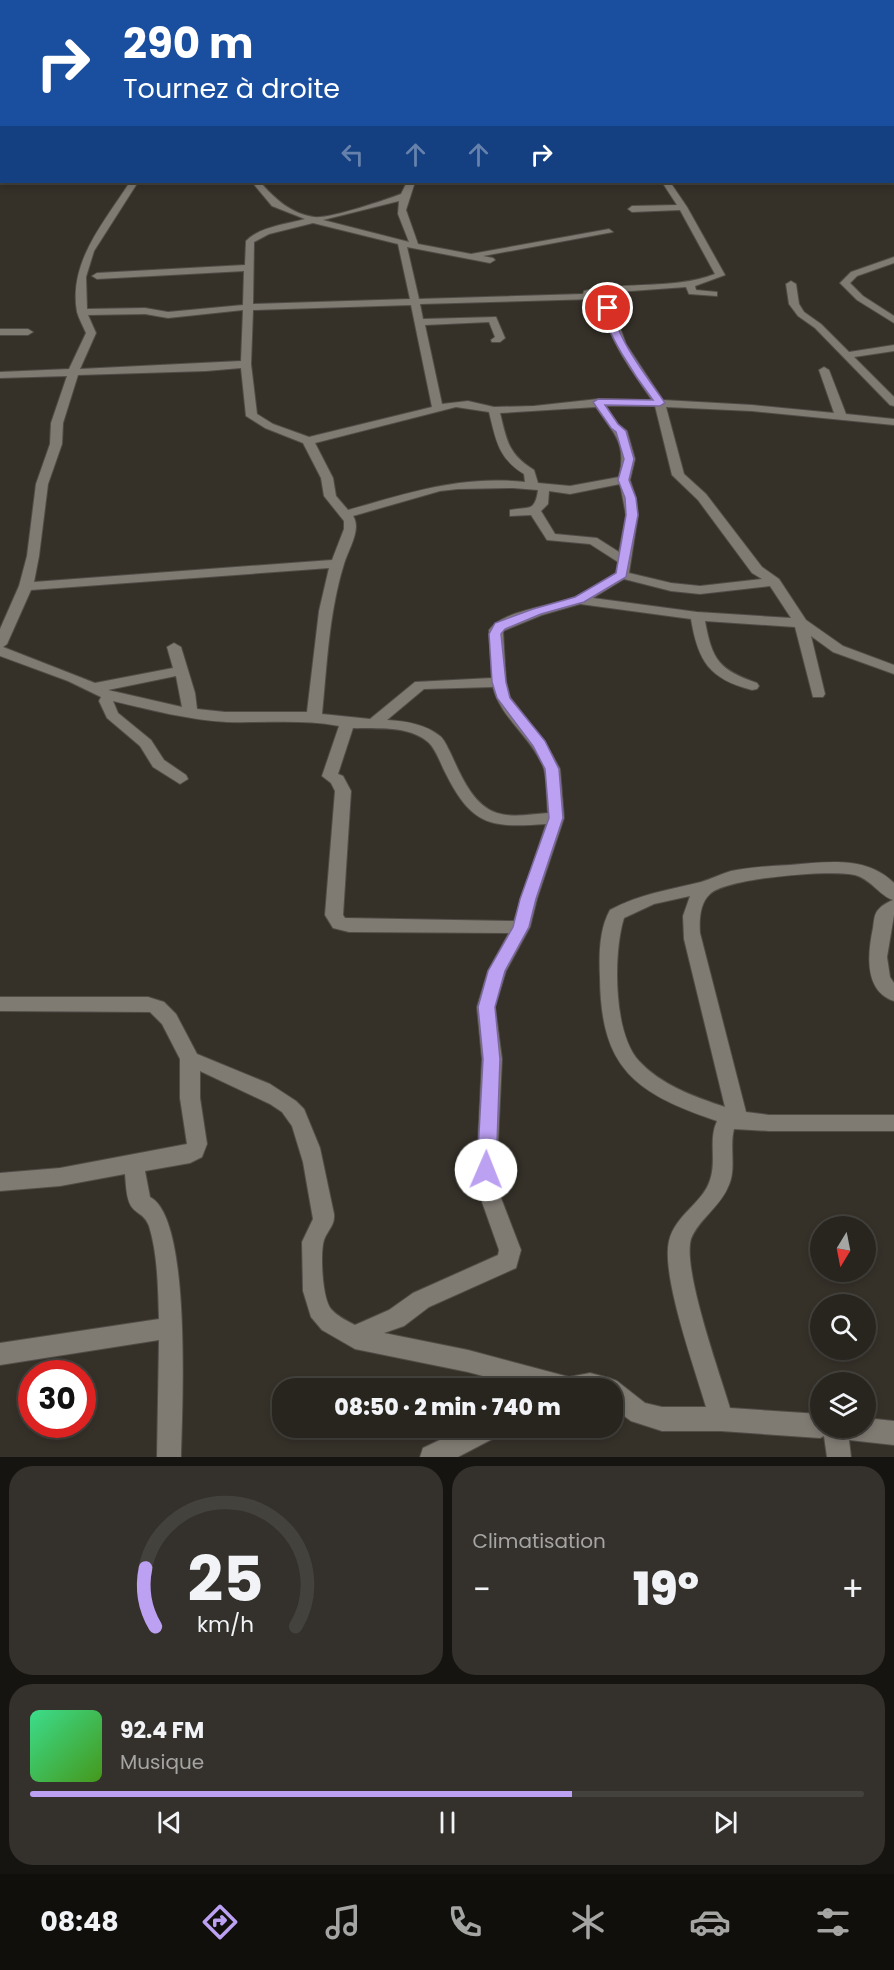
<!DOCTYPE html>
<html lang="fr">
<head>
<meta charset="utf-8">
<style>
  body { margin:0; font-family:Poppins,sans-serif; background:#34312c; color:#f1f3f6; height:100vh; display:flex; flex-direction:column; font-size:22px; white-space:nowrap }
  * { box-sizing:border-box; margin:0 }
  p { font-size:20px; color:#a5a5a4 }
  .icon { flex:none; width:33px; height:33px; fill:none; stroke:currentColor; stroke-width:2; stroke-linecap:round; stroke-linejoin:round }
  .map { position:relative; height:1457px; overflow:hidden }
  .side { display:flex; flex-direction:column; gap:9px; padding:9px; background:#161411; flex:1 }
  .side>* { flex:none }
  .top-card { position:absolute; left:0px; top:0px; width:894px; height:183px; box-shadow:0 3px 9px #0003,0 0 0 2px #44423d; background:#1a4fa0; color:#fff; overflow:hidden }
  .needle { width:39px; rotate:190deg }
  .tools { position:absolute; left:810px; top:1216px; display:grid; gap:12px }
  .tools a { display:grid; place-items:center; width:66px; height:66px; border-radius:50%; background:#28251f; box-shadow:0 3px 9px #0003,0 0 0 2px #44423d; font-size:30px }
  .speed { position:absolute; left:18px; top:1360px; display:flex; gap:12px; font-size:30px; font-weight:700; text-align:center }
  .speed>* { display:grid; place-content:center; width:78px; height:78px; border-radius:50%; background:#28251f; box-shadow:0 3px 9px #0003,0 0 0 2px #44423d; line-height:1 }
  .speed .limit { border:9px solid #d22; background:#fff; color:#111 }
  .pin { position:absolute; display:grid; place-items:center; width:51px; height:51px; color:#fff; margin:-26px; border:3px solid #fff; border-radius:50%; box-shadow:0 2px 6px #0007 }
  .me { position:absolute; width:66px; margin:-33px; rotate:1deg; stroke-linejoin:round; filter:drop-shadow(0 0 4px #0008) }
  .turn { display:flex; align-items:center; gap:21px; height:126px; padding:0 24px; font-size:27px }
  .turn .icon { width:78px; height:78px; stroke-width:2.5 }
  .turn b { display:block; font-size:42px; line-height:51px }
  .lanes { display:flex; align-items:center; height:57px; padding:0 24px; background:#0003; justify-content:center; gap:30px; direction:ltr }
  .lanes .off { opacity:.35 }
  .big { font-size:45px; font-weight:800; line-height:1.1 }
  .side .widget { flex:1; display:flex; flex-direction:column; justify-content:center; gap:9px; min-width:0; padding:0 21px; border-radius:24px; background:#34312c }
  .side .dial { align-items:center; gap:0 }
  .dial svg { height:156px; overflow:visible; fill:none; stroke:#44423d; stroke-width:7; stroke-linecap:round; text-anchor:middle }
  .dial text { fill:#f1f3f6; stroke:none }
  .song { display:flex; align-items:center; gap:18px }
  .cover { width:72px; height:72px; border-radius:9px; background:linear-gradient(135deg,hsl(150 70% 55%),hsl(100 70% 35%)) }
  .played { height:6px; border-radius:3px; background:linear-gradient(90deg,#bca0f2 65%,#44423d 65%) }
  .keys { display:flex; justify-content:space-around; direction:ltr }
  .heat { display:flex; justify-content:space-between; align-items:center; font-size:33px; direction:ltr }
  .side .tiles { flex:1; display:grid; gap:9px; grid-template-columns:1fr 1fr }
  .widget:last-child { grid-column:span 2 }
  .trip { position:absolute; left:272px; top:1378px; width:351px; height:60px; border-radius:24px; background:#28251f; box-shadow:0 3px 9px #0003,0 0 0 2px #44423d; font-weight:800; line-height:60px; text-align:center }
  .dock { display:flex; height:96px; justify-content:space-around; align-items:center; background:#100f0c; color:#a5a5a4 }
  .dock .icon { width:42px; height:42px }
  .dock .active { color:#bca0f2 }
  .dock b { font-size:27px; color:#f1f3f6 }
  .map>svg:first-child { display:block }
</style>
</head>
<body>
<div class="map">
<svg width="894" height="1457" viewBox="0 0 894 1457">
  <rect width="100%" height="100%" fill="#353129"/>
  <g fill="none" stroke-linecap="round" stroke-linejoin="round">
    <defs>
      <path id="minor" d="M67,0H73L75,2H68Z
        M145,0H151V2H145Z
        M231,0H237L239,2H232Z
        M276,0H282L274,2Z
        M475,0H487L485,2Z
        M551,0H557L550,2Z
        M567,0L604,2H569Z
        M618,0H624V2H618Z
        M657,0H665L654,2Z
        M840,0H846L848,2H841Z
        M894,6V10L892,11V7Z
        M0,16H2V20H0Z
        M0,35H2V39H0Z
        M0,53H2V57H0Z
        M0,91H2V95H0Z
        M892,125H894V129H892Z
        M130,182H138L94,251L86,277L87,309L145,308L168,312L243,305L244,271L97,279L92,276L97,273L245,265L246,241C259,227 287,224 305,219L272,206L252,182H260C274,198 291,214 314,217C330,219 385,200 401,194L407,182H415L406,210L418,244L471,254L609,229L613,232L483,256L493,258L495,260L490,263L407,247L419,299L583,294L584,291C627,281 673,290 715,274L680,210L632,212L628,209L632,206L677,205L662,182H670L687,207L725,275L695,286L696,290L717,292V296L689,294L686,287L603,293L598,294V298L595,299L420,304L423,319L496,317L505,338L500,342H492L491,340L495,337L489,322L425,325L442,404L468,401L494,407L534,406L598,399L652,400C632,371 610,343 603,308L608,305L613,308L626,344L663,400L752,405L834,413L819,370L824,367L829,370L846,414L894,419V425L752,411L666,407L684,474L706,494L762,567L779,579L806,620L843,646L894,665V674L833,652L811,636L825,694L823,697H813L795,627L705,621C712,660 719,670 757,683L759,686L757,689L752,690C709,679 698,661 691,619L580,604L542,615L503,631L506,682L510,697L545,742L560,769L564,818L537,899L530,927L506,971L495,1007L502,1059L496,1185L521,1250L516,1268L429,1307L404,1326L384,1333L468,1350L569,1377L590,1373L609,1378L617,1381L645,1403L662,1407H706C695,1369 661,1276 669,1241C675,1215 703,1203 710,1180C717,1160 708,1140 717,1121C635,1093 601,1069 600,978C599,956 599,929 610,910C639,894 669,890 701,882C711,879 721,874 731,871C751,867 771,866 790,865C826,862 866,855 894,883V915L887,957L890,977L894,983V1001C863,991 868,952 873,928C874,922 874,914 878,910C882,905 888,902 893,900C880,896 872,880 855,875C833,869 726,878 710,894C700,903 699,920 700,933L746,1112L769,1115H894V1131H769L734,1129C729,1148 737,1169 728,1187C720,1207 698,1220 691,1239C682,1269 720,1374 730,1408L820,1414V1428H866V1418L894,1421V1445L849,1440L851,1457H827L824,1436L820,1438L721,1431H662L631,1421L612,1407V1389H531L468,1372L355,1349L322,1330L311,1317L303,1291L302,1242L313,1219L303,1162L292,1126L282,1112L270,1104L200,1071V1098L207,1144L202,1157L190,1163L145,1171L150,1197C192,1218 182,1410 181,1457H157L159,1340L0,1365V1343L159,1319C158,1289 158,1255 149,1226C144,1213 137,1215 131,1206C126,1198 126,1184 125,1174L60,1186L0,1191V1173L60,1168L187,1144L180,1098V1059L162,1024L150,1012L0,1011V997H148L164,1002L176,1014L197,1054L270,1084L296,1101L304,1109L320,1148L334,1214C335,1226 328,1229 324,1240C320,1253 322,1298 331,1309C337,1316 347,1321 355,1325L389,1310L413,1293L498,1255L499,1250L476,1185L482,1059L477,1007L488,971L509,933L349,932L333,928L325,915L335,791L331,783L322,776L339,726C302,719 265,723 227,722C189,720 151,710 113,701L118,713L151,740L164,760L186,775L188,779L180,784L153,767L140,746L107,718L99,701L101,697L68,681L0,656V629L19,586L27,556L36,484L50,444L51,423L67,376L0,378V372L69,369L86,333C83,326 79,319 77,312C68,262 105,221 130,182ZM399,201L398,214L409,242L323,220ZM313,223L398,244L410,299L253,304L254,242L269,234ZM411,305L432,407L309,437L273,424L257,414L251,364L253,310ZM243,310L241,361L80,369L96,333L88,315L145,314L168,318ZM241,368L246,416L265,428L303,443L321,478L324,496L344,521V529L332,560L34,582L39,556L48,484L62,444L63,423L78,375L206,371ZM606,406H655L672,475L698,500L752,573L762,579L700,586L671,583L629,573L638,515L636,498L630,480L635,459L627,431L618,424ZM456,407L489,412C496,440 498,458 524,474L525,482C462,475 408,493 348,510L336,496L333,478L315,443ZM596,407C614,434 627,442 619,477L570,486L538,483L534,470C508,454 507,441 500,413ZM620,484L626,515L619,552L597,538L555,534L541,511L548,504L549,491L570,494ZM513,488L538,490C535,513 528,506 510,510V516L531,515L547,540L590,544L618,562L616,573C603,581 589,591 575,597C552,607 505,609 489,630L492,678L415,682L370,719L322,714C327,664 329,612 344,564C348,550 362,529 353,516L440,491L458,489ZM329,568L319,611L307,712H225L197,709L195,693L181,647L174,643L167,647L173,668L95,683L3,647L7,644L31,590ZM624,579L671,591L700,594L770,586L791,618L697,612L593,598ZM176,676L182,707L108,690ZM493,687C500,717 531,737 543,766C548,779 546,799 548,813C531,814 513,818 497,813C472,805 460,773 450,752C447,746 444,739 440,736C425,724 406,721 387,720L424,689ZM353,728C377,729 408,725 428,742C436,749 441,765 446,774C472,826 491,828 546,824L514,921L345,918L343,915L351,791L343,776L338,774ZM690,896L683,916L684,939L725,1107C695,1097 661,1085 639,1061C613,1033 613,953 624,918L654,904Z
        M894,257V263L857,276L850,283L863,296L894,316V323L857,300L840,283L851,272Z
        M791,281L796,284L799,304L804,312L821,324L849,352L894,345V351L854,357L894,397V406L890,405L815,328L798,316L789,304L786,284Z
        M0,329H28L33,332L28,335H0Z
        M465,1428H502L498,1436L458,1457H420L423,1448Z"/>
      <path id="highway" d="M892,134H894V140H892Z
        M0,164H2V170H0Z"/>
    </defs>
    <use href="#minor" stroke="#504d47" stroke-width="2"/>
    <use href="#highway" stroke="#504d47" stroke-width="2"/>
    <use href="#minor" fill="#7f7a72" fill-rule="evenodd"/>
    <use href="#highway" fill="#bbc300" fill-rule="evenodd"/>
  </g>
  <path fill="#bca0f2" stroke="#7a689d" stroke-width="1.5" d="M604,306L612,308C616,338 648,378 665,403L660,406L605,405L618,424L626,431L634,459L629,480L636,498L638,515L626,577L584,602L541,614L505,629L501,634L506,682L510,698L545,741L559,769L563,818L536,899L529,927L505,971L495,1007L500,1059L496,1170L493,1176L486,1179L480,1176L477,1170L483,1059L478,1007L488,971L513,927L520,899L549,818L545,769L533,746L497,698L492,682L489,634L495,623L533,609L575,597L616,573L626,515L625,498L618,480L624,459L616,432L611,428L593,402L598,399L653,400C640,383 600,326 604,306Z"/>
</svg>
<div class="tools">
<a><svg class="needle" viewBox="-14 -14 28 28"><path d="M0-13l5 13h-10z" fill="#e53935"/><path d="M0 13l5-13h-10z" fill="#a5a5a4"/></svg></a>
<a><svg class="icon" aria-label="search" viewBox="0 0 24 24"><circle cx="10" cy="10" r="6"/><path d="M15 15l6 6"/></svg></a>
<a><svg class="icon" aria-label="layers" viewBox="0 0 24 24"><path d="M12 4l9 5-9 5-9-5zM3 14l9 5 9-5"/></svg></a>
</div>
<div class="speed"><div class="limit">30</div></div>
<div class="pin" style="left:608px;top:308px;background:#d93025"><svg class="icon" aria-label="arrive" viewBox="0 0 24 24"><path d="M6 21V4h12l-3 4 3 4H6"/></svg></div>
<svg class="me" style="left:486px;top:1170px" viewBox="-20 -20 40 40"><circle r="19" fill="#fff"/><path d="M0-13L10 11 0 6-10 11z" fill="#bca0f2"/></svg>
<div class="trip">08:50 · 2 min · 740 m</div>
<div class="top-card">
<div class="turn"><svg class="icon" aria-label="right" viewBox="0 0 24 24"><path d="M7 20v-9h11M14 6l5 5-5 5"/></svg><div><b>290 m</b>Tournez à droite</div></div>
<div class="lanes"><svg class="icon off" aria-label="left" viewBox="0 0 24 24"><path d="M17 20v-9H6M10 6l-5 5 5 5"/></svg><svg class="icon off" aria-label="ahead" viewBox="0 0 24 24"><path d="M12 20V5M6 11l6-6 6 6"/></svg><svg class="icon off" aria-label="ahead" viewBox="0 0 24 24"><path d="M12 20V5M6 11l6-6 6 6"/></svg><svg class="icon" aria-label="right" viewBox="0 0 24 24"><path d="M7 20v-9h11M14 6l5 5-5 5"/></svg></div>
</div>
</div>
<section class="side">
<div class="tiles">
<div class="widget dial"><svg viewBox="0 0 100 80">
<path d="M14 69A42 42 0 1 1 86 69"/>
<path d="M14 69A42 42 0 0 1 9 39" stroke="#bca0f2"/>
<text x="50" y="56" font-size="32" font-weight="700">25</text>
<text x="50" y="72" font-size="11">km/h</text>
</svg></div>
<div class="widget"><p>Climatisation</p>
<div class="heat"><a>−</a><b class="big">19°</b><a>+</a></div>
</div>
<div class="widget">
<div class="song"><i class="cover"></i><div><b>92.4 FM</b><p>Musique</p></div></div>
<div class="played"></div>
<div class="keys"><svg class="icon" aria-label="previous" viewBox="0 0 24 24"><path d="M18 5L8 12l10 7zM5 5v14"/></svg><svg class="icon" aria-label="pause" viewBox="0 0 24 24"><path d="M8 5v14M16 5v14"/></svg><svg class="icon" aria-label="next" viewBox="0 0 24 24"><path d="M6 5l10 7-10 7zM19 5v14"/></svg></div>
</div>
</div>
</section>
<nav class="dock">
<b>08:48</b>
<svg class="icon active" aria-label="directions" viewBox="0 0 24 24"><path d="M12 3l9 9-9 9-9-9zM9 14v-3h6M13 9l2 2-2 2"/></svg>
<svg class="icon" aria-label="music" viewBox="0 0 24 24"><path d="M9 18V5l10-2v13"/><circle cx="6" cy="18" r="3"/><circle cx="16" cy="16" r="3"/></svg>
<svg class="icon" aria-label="phone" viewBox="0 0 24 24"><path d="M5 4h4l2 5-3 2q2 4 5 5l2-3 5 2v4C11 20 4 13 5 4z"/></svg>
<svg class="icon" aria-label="climate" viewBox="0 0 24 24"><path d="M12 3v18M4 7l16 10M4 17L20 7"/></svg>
<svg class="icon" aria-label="car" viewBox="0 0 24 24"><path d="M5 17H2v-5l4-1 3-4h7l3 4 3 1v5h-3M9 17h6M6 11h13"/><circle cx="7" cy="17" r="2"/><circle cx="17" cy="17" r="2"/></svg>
<svg class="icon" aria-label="filters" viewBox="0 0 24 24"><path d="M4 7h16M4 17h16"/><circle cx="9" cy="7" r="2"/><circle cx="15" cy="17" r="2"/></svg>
</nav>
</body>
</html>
